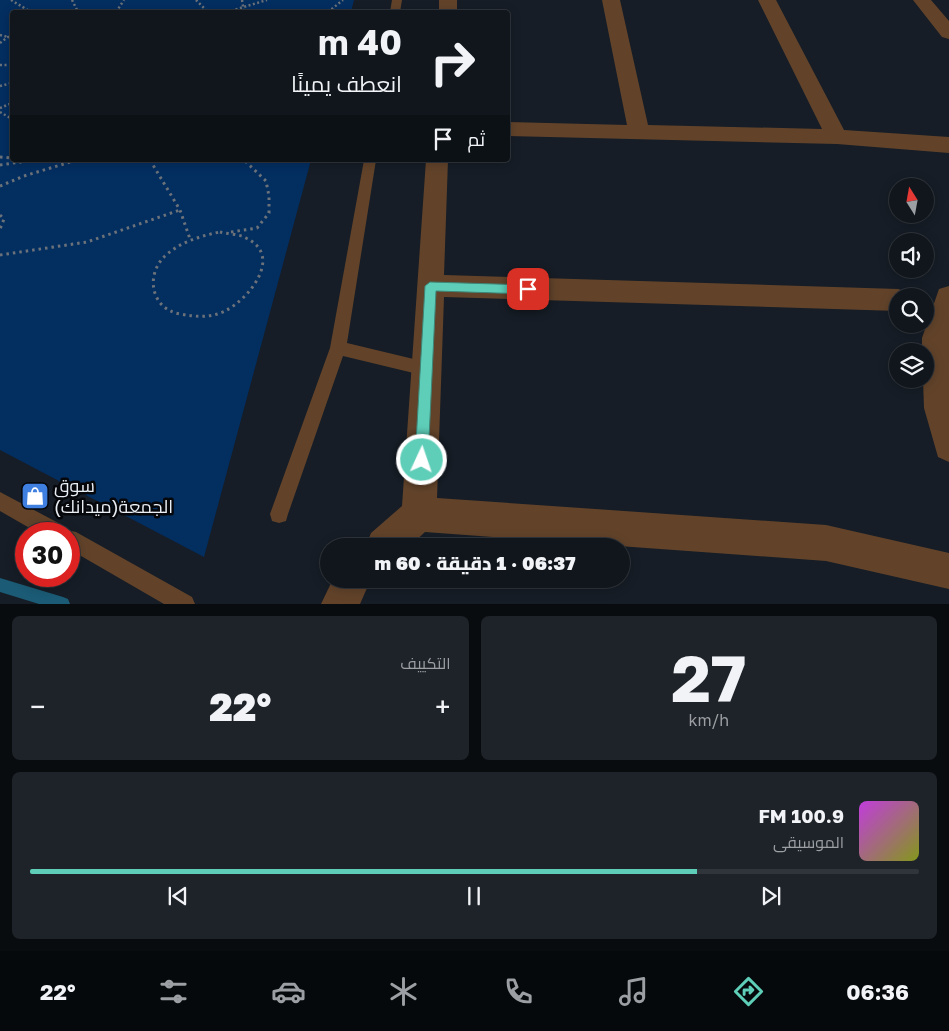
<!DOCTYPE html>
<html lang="ar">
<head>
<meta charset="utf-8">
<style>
  body { margin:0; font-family:"Golos Text",Cairo,sans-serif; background:#1e2329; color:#f1f3f6; direction:rtl; height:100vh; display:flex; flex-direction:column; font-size:19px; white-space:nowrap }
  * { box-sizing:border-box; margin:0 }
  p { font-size:16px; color:#9c9fa3 }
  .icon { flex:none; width:28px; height:28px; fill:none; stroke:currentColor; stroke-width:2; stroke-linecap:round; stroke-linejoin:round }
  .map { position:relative; height:604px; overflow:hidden; direction:ltr }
  .sheet { display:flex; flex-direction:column; gap:12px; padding:12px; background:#090c0f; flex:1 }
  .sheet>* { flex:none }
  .top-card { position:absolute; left:10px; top:10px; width:500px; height:152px; border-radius:5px; box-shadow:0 2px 12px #0003,0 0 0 1px #30353b; direction:rtl; background:#10161c; color:#f1f3f6; overflow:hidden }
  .needle { width:32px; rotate:349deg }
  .tools { position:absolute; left:889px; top:178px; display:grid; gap:10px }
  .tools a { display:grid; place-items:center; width:45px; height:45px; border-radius:50%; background:#10161c; box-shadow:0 2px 12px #0003,0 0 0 1px #30353b; font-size:25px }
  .speed { position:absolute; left:15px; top:522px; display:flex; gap:10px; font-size:25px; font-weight:700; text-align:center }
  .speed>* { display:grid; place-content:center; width:65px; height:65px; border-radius:50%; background:#10161c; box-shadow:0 2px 12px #0003,0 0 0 1px #30353b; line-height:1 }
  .speed .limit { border:8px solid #d22; background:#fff; color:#111 }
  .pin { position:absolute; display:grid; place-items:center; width:42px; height:42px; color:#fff; margin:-21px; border-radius:10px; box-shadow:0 2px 8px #0006 }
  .me { position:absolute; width:55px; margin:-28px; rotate:3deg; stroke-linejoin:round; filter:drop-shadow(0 0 4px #0008) }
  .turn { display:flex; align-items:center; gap:18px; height:105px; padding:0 25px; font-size:22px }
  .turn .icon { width:65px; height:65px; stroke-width:2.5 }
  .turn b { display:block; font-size:35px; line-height:42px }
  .then { display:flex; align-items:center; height:48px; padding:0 25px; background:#0003; gap:10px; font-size:19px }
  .big { font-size:38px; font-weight:800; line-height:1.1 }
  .sheet .card { flex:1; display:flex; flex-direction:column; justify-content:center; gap:8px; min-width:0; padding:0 18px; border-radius:8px; background:#1e2329 }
  .sheet .dial { align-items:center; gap:0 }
  .dial b { font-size:65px; line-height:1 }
  .song { display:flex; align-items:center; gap:15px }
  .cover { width:60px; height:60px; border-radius:8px; background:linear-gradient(135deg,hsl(290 70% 55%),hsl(70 70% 35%)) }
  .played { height:5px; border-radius:2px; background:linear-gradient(90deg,#5eceb8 75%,#30353b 75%) }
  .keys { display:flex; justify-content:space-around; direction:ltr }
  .heat { display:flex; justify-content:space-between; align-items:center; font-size:28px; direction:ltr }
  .sheet .tiles { flex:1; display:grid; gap:12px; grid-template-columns:1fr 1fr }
  .card:last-child { grid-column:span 2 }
  .trip { position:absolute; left:320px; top:538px; width:310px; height:50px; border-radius:25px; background:#10161c; box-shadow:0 2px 12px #0003,0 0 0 1px #30353b; font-weight:800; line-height:50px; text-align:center; direction:rtl }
  .tabs { display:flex; height:80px; justify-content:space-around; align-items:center; background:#06090b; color:#9c9fa3 }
  .tabs .icon { width:35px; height:35px }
  .tabs .current { color:#5eceb8 }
  .tabs b { font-size:22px; color:#f1f3f6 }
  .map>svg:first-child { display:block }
</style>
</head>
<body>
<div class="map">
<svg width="949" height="604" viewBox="0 0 949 604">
  <rect width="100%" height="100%" fill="#161d26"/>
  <path fill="#032e60" d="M0,0H354L351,12H12V160H311L204,557L0,450Z"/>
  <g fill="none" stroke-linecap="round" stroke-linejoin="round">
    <path fill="#1b5b75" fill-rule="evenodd" d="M0,578L63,597L68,599L70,604H39L0,592Z"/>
    <path stroke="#6c727a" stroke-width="2.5" stroke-dasharray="2 2.5" stroke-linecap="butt" d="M11,0L31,12
      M72,0L78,12
      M196,0L208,12
      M242,0L244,12
      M116,12L124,0
      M227,12L267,0
      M328,12L343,0
      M0,35L8,37
      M0,43L8,37L12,38
      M0,65H12
      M0,86L12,83
      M0,108L12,103
      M0,112L12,119"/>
    <path stroke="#6c727a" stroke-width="3" stroke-dasharray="2.5 4" stroke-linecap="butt" d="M0,157L12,158
      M150,160L180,210L190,239
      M0,165L34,160
      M0,186L24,176L77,160
      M0,215L4,219L0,229
      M220,232C228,234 239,234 246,238C284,256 249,299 225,311C211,318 196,317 180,314C151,309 145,275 165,256C180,242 200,236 220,232Z
      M231,232L257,228L269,213V196L266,181L244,160
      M0,255L87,242L180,210"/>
    <path fill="#62432a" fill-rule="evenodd" d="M392,0H402L400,12H390Z
      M364,160H376L347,343L426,362L432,364L434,369L432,374L426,376L343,356L288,514L286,521L279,523L272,521L270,514L330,348Z
      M0,492L66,527L67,530L76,532L192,597L195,604H164L69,549V534H40L0,511Z"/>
    <path fill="#62432a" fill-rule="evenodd" d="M439,0H457V12H439Z
      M602,0H620L648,125L822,129L758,0H776L844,130L949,137V153L837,144L508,136V122L627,125Z
      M913,0H931L949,21V39L942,37Z
      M426,160H448L444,275L898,289L908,292L910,296H898V311L444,297L437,498L826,525L949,553V589L826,561L425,532L410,546H366L371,533L402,506Z
      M949,286V462L938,457L924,408L923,379H925V351H922V338L939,289Z
      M333,579H371L360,604H321Z"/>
  </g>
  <path fill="#5eceb8" stroke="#3d8678" d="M430,282L528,285L533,289L528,294L436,291L428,460L426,464L422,466L417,464L415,460L425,286Z"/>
  <defs>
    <symbol id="shop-square" viewBox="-11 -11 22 22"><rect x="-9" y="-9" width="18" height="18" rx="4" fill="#3f7fe0" stroke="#05070b"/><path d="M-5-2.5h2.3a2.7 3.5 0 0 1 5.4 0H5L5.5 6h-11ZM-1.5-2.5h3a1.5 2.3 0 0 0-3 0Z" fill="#fff"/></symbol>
  </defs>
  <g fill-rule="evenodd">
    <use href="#shop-square" x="19" y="480" width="32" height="32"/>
  </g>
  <g text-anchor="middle" stroke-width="5" stroke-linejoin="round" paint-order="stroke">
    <g font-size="18" fill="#eaeff6" stroke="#05070b" text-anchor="start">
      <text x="54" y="492">سوق<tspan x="54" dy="21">الجمعة(ميدانك)</tspan></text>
    </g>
  </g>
</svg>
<div class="tools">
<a><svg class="needle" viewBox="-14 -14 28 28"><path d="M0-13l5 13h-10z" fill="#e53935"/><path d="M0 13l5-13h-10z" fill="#9c9fa3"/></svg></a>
<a><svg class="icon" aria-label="sound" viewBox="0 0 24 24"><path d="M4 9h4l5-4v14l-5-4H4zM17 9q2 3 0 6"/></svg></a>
<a><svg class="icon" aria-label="search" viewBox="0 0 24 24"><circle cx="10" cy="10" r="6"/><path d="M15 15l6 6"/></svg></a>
<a><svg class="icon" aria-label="layers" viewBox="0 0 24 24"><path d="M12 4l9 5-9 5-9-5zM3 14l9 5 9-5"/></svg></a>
</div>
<div class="speed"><div class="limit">30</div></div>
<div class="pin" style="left:528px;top:289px;background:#d93025"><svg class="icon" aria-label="arrive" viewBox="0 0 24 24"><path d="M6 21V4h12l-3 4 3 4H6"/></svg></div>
<svg class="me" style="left:422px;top:460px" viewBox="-20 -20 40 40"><circle r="17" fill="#5eceb8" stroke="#fff" stroke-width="3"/><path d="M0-11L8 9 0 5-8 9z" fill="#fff"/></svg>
<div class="trip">06:37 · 1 دقيقة · 60 m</div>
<div class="top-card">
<div class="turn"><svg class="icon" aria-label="right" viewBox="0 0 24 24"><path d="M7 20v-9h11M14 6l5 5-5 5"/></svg><div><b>40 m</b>انعطف يمينًا</div></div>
<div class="then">ثم<svg class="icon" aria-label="arrive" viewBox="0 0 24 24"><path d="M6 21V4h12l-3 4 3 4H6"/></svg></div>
</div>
</div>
<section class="sheet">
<div class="tiles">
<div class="card dial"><b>27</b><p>km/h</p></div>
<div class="card"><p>التكييف</p>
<div class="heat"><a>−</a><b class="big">22°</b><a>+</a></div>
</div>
<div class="card">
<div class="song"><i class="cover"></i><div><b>100.9 FM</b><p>الموسيقى</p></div></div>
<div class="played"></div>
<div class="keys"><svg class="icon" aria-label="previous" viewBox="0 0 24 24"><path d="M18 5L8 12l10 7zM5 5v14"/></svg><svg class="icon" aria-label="pause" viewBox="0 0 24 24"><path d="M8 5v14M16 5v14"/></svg><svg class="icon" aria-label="next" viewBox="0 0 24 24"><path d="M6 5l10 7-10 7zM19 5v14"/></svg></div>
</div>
</div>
</section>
<nav class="tabs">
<b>06:36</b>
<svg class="icon current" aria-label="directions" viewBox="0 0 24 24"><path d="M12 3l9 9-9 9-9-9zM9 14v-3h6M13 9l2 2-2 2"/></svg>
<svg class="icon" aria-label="music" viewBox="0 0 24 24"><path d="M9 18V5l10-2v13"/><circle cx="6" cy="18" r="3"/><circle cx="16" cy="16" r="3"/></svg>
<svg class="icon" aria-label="phone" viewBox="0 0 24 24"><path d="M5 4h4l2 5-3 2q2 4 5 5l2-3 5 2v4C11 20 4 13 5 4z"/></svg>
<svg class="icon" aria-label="climate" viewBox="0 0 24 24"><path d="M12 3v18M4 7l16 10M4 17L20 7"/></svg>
<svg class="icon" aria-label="car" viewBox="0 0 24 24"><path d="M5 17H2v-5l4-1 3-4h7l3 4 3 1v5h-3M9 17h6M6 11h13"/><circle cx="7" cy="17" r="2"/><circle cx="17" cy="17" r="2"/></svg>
<svg class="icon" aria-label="filters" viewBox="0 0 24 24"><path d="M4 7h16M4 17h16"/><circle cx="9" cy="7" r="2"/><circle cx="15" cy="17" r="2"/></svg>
<b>22°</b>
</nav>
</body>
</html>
